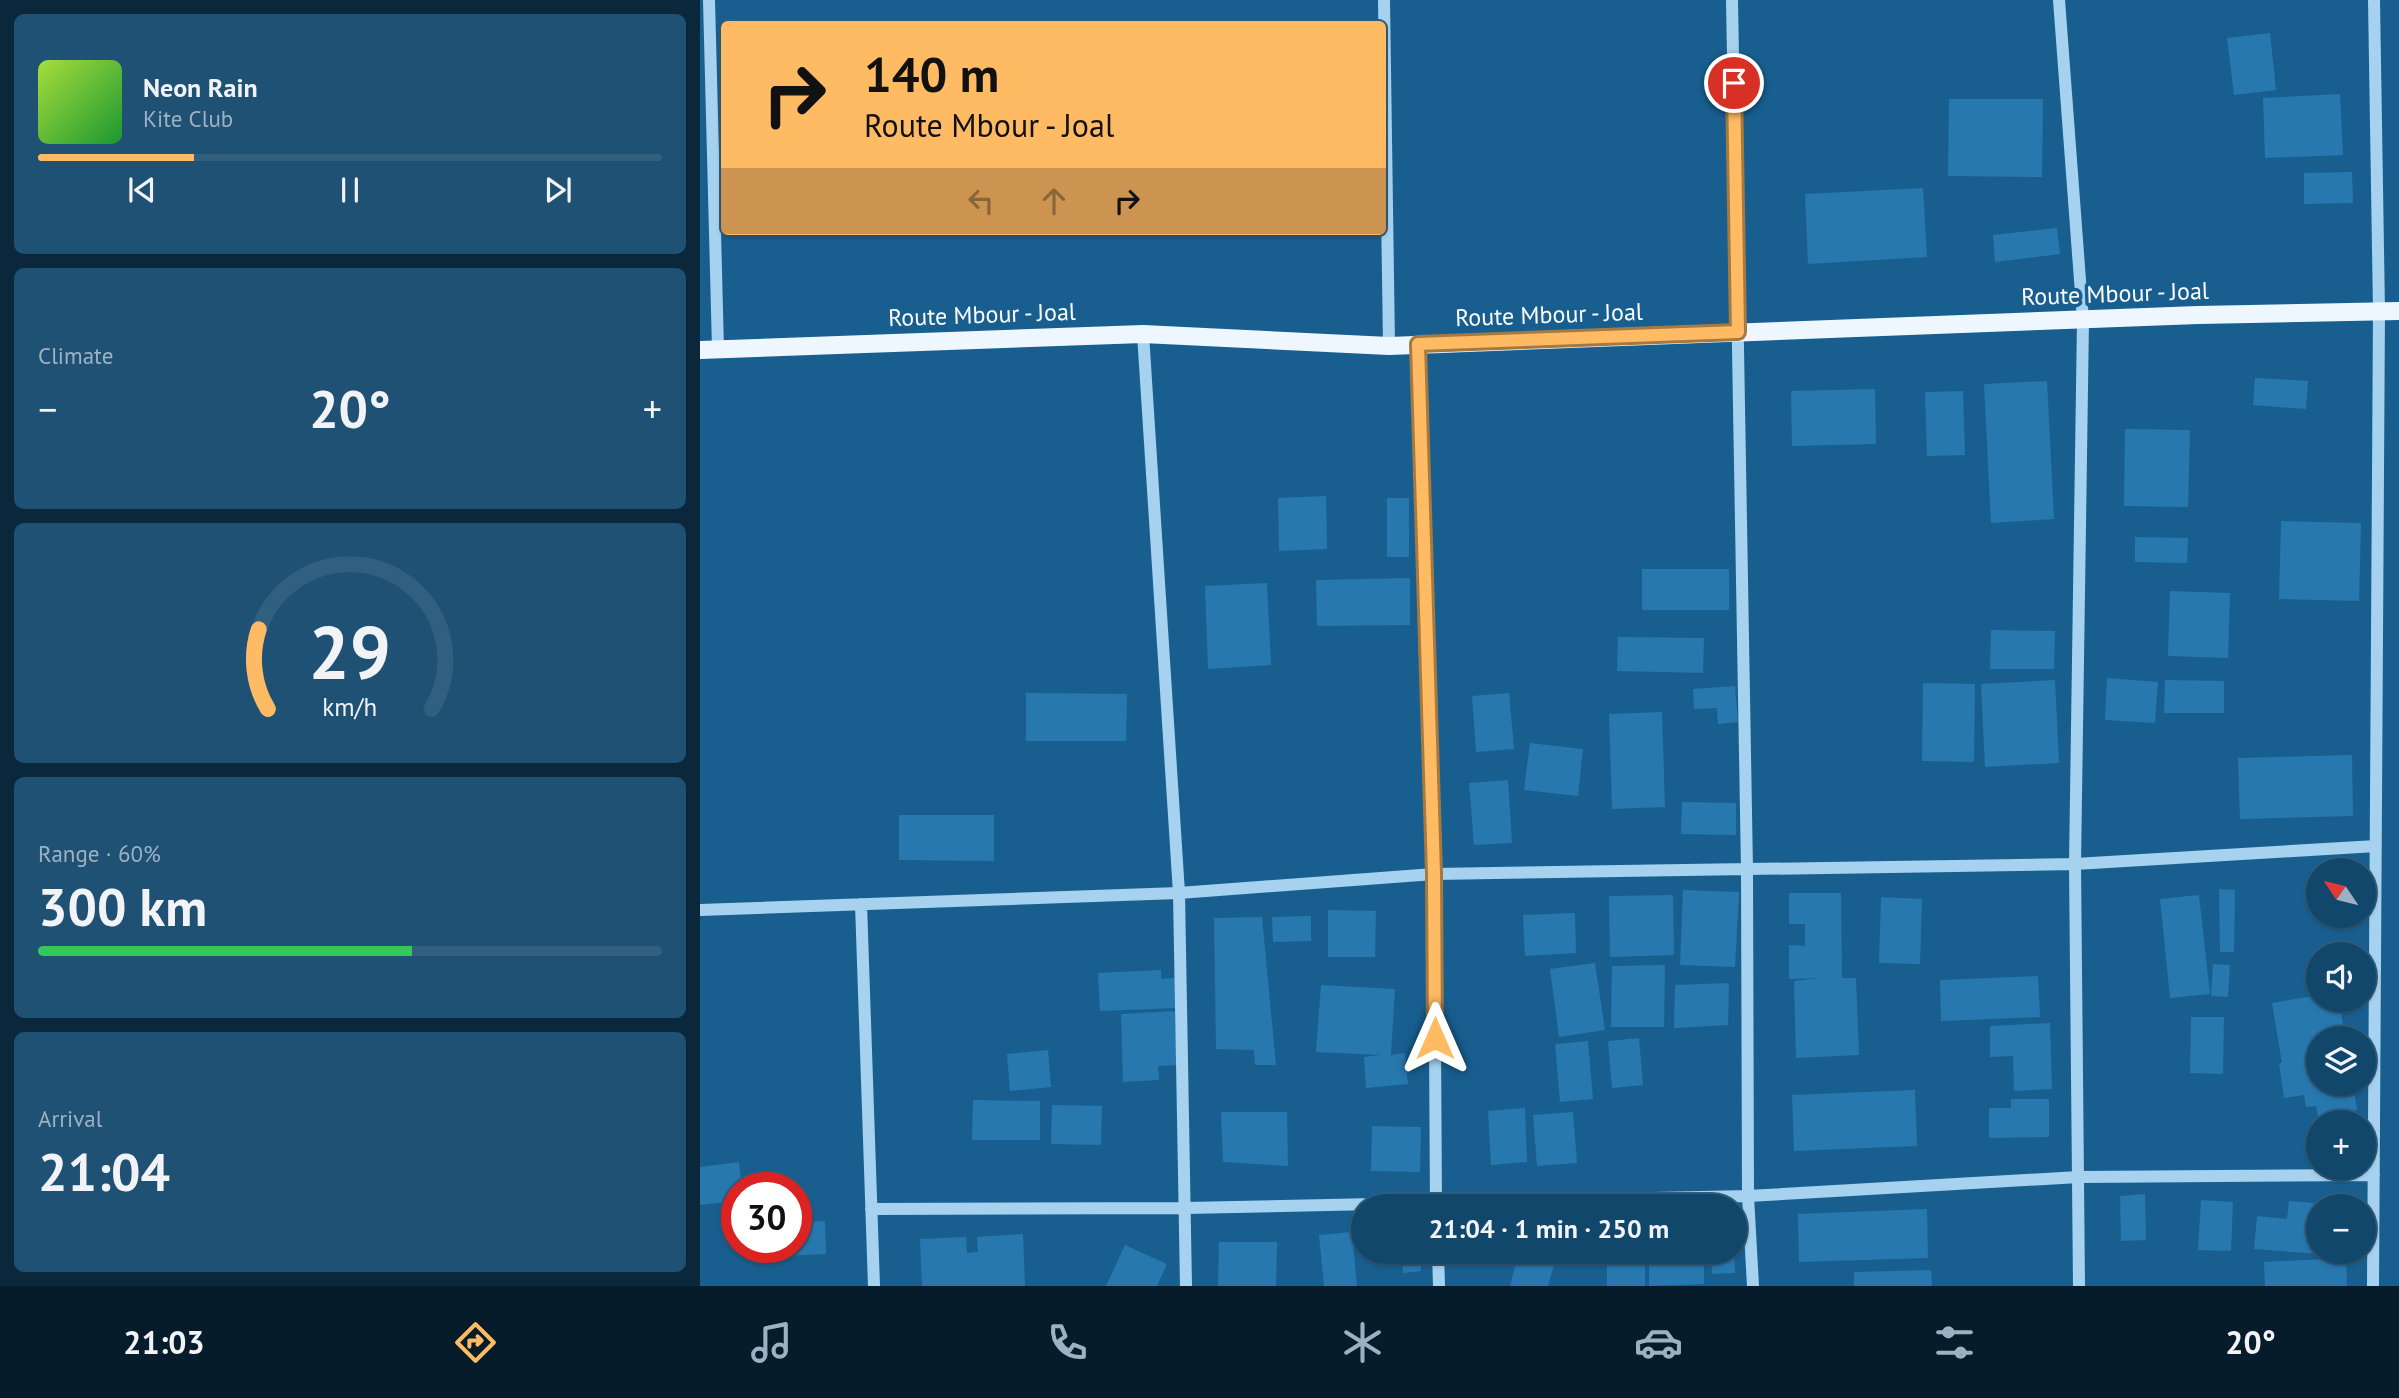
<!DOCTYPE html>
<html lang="en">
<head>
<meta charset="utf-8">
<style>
  body { margin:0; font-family:"PT Sans",sans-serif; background:#1f5174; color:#f1f3f6; height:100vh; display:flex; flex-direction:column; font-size:26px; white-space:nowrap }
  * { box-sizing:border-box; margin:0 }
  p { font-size:23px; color:#9cb2c2 }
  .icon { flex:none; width:38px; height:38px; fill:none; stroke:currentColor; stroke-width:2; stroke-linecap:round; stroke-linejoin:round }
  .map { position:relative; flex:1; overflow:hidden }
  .side { display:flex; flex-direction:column; gap:14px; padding:14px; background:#0a273b; width:700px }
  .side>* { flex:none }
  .hud { position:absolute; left:21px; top:21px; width:665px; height:214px; border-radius:7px; box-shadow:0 2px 5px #0004,0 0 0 2px #315f7f; background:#ffba64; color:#111; overflow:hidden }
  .needle { width:46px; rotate:305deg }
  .fabs { position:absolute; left:1606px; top:858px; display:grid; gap:14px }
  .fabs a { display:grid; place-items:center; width:70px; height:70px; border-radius:50%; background:#12476c; box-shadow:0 2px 5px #0004,0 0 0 2px #315f7f; font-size:35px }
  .speed { position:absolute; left:21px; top:1172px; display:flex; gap:14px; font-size:35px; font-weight:700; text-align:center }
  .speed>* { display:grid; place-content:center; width:91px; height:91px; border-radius:50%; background:#12476c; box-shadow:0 2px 5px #0004,0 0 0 2px #315f7f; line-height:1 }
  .speed .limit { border:10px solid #d22; background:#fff; color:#111 }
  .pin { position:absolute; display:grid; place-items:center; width:60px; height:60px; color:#fff; margin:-30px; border:4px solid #fff; border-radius:50%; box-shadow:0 2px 7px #0007 }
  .me { position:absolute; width:77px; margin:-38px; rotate:0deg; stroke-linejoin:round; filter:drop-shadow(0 0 5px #0008) }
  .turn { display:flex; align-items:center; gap:24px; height:147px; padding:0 28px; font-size:32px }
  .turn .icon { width:91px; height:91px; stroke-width:2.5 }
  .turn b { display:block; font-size:49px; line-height:60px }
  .lanes { display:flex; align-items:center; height:66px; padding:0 28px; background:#0003; justify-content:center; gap:35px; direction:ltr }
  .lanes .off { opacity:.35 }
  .big { font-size:52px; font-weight:600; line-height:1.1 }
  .side .widget { flex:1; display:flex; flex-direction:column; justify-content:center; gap:10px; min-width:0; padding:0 24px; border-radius:10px; background:#1f5174 }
  .side .dial { align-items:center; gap:0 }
  .dial svg { height:182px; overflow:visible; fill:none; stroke:#315f7f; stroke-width:7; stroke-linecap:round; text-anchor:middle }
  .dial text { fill:#f1f3f6; stroke:none }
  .song { display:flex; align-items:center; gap:21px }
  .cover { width:84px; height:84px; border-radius:10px; background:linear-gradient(135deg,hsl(80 70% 55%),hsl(130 70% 35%)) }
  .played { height:7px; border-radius:4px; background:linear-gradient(90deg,#ffba64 25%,#315f7f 25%) }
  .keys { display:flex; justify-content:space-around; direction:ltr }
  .heat { display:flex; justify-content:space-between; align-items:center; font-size:38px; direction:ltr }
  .charge { height:10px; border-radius:5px; background:linear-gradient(90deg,#34c759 60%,#315f7f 0) }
  .trip { position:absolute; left:651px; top:1194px; width:396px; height:70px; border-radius:35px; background:#12476c; box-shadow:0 2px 5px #0004,0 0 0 2px #315f7f; font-weight:600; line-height:70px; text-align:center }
  .tabs { display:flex; height:112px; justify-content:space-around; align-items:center; background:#071c2b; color:#9cb2c2 }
  .tabs .icon { width:49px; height:49px }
  .tabs .on { color:#ffba64 }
  .tabs b { font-size:32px; color:#f1f3f6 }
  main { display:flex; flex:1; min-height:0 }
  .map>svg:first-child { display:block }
</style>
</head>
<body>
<main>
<section class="side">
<div class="widget">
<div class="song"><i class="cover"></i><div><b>Neon Rain</b><p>Kite Club</p></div></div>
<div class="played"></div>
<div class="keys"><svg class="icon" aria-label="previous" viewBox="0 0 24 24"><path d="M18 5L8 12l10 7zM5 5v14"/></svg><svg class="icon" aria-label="pause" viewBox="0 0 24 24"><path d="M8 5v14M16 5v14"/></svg><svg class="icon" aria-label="next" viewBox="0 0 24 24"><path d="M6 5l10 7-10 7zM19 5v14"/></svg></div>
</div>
<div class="widget"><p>Climate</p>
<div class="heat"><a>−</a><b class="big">20°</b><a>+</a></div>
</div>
<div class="widget dial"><svg viewBox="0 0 100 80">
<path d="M14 69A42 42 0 1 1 86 69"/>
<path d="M14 69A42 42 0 0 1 10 34" stroke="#ffba64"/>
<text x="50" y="56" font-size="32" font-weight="700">29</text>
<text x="50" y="72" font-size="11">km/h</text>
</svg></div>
<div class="widget"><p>Range · 60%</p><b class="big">300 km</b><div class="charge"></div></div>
<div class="widget"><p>Arrival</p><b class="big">21:04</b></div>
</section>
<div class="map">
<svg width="1699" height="1286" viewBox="0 0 1699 1286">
  <rect width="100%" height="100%" fill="#185f90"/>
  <path fill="#2778af" d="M1570,33L1576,90L1534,95L1527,38Z
    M1640,94L1643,155L1565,158L1563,98Z
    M1249,99H1343L1342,177L1248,176Z
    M1652,172L1653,203L1604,204V173Z
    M1223,188L1227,257L1108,264L1105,194Z
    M1357,228L1360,254L1295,262L1293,235Z
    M1555,378L1608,381L1606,409L1553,405Z
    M1347,381L1354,519L1291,523L1284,384Z
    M1175,389L1176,444L1092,446L1091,391Z
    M1263,391L1265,455L1227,456L1225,392Z
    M1425,429L1490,430L1488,507L1424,506Z
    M626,496L627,549L579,551L578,498Z
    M687,498H709V557H687Z
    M1581,521L1661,523L1659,601L1579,599Z
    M1435,537L1488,538L1487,563L1435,562Z
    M942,569H1029V610H942Z
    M710,578V625L617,626L616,580Z
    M567,583L571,665L508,669L505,586Z
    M1470,591L1530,593L1528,658L1468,656Z
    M1291,630L1355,631L1354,669H1290Z
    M918,637L1004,638L1003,673L917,671Z
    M1407,678L1458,682L1455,723L1405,720Z
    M1355,680L1359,763L1285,767L1281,684Z
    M1465,680L1524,681V713H1464Z
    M1223,683L1275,684L1274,762L1222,761Z
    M1035,686L1038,722L1018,724L1017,708L994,709L993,689Z
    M326,693L427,694L426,741H326Z
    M809,693L814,749L776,752L772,696Z
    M962,712L965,807L912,809L909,714Z
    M830,743L883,749L878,796L824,790Z
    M1652,755L1653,816L1540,819L1538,758Z
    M808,780L812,843L774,845L769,783Z
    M982,802L1036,803V835L981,834Z
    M199,815H294V861L199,860Z
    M1519,889L1535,890L1534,952H1520Z
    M983,890L1039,892L1035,967L980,965Z
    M1089,893H1141L1142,978H1156L1159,1055L1096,1058L1094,981L1120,978L1089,979V945L1105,946V924H1089Z
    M973,895L974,955L910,957L909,896Z
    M1499,895L1510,994L1470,998L1460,899Z
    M1181,897L1222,899L1220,964L1179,963Z
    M628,910L676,911L675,957H628Z
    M875,913L876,953L825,956L823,915Z
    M611,916V941L573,942L572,917Z
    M562,917L576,1065H555L554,1050L516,1049L514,918Z
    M895,963L905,1030L859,1037L850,969Z
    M1513,964L1530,965L1528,997L1511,996Z
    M965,965L964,1027H911L912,966Z
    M461,970V979L476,978L477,1008L400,1011L398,973Z
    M1338,976L1340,1017L1241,1021L1240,980Z
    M1029,983L1028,1025L974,1028L975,985Z
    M621,985L695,989L691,1055L705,1053L708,1084L666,1088L664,1057L680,1055L616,1052Z
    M1619,995V999H1639L1645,1038H1619V1083H1653L1657,1110L1618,1117L1616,1106L1606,1107L1604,1095L1584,1098L1579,1063H1582L1572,1003Z
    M475,1011L477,1065L458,1066L459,1080L423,1082L421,1014Z
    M1491,1017H1524L1523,1074L1490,1073Z
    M1350,1023L1352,1089L1314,1091L1313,1056L1290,1057V1026Z
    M939,1038L943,1085L912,1088L908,1041Z
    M888,1041L893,1099L860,1102L855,1044Z
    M348,1050L351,1087L310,1091L307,1054Z
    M1215,1090L1217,1146L1094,1151L1092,1095Z
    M1311,1099H1349V1137L1289,1138V1108H1311Z
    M273,1100L340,1101V1140H272Z
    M352,1105L402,1106L401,1145L351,1144Z
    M825,1108L827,1162L791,1165L788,1111Z
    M521,1112H587L588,1166L523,1162Z
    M873,1112L877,1163L837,1166L833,1115Z
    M672,1126L721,1127L720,1172L671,1171Z
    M39,1162L42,1188H37V1201L0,1205V1167Z
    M1445,1194L1446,1240L1421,1241L1420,1196Z
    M1501,1200L1533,1202L1531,1251L1498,1250Z
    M1589,1201L1625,1204V1206H1619V1254L1554,1249L1557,1216L1587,1219Z
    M1227,1209L1228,1258L1099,1262L1098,1214Z
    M125,1221L126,1254L63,1257L62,1248H96V1222Z
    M652,1232L657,1286H624L619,1235Z
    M323,1234L325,1286H222L220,1239L266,1237L267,1253L278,1252L277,1237Z
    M519,1242H577L576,1286H518Z
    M425,1245L467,1264L457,1286H406Z
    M701,1251H720L721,1271L703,1273Z
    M819,1251L855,1261L848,1286H810Z
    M907,1251H945V1286H907Z
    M949,1251H1004V1284L949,1286Z
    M1011,1251H1034L1035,1273L1012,1274Z
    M1646,1258L1647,1286H1565L1564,1262Z
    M1231,1270L1232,1286H1154V1272Z"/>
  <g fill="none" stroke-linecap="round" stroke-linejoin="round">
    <path stroke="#a6d2ef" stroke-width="12" d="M9,0L18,349
      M684,0L689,346
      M1032,0L1047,870L1048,1196L1053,1286
      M1359,0L1383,320L1375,864L1379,1286
      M443,334L479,893L486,1286
      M718,344L734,874L736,1206
      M161,904L174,1286
      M0,910L479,893L734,874L1375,864L1676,846
      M171,1209L486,1208L1048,1196L1379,1177L1674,1175
      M738,1251L739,1286
      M1673,1286L1679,311L1674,0"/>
    <path stroke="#eef7ff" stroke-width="18" d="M0,350L443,334L689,346L1498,315L1699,311"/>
  </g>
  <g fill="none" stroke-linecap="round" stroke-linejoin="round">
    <defs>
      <path id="route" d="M735,1038L734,874L718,344L1038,332L1034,83"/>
    </defs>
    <use href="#route" stroke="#a67941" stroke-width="18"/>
    <use href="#route" stroke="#ffba64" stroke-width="12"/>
  </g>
  <g text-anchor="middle" stroke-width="7" stroke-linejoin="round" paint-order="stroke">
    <g font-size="24" fill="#fff" stroke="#185f90">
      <text transform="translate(1415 294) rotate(-2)" y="8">Route Mbour - Joal</text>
      <text transform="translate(282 315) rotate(-2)" y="8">Route Mbour - Joal</text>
      <text transform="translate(849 315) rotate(-2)" y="8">Route Mbour - Joal</text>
    </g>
  </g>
</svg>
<div class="fabs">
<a><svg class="needle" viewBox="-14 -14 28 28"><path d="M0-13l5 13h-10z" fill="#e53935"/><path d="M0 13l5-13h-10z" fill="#9cb2c2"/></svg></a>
<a><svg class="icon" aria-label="sound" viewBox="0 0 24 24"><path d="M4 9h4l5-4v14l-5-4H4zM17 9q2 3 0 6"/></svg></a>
<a><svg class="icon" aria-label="layers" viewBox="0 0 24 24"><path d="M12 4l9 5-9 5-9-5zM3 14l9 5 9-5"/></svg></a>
<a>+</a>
<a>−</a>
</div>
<div class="speed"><div class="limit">30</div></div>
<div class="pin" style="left:1034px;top:83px;background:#d93025"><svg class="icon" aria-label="arrive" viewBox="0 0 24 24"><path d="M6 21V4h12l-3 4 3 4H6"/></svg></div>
<svg class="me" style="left:735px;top:1038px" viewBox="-20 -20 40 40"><path d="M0-17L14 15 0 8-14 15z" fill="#ffba64" stroke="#fff" stroke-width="4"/></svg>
<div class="trip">21:04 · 1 min · 250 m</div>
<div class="hud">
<div class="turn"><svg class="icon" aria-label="right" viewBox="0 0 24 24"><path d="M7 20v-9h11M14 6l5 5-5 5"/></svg><div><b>140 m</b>Route Mbour - Joal</div></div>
<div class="lanes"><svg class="icon off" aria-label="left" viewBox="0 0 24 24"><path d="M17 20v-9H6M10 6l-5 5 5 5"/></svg><svg class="icon off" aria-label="ahead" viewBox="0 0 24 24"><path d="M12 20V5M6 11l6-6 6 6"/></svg><svg class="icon" aria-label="right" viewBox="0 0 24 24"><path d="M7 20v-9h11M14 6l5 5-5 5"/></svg></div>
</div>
</div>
</main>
<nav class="tabs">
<b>21:03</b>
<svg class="icon on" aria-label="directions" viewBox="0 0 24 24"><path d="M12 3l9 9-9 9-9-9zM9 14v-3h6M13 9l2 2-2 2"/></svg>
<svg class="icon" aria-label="music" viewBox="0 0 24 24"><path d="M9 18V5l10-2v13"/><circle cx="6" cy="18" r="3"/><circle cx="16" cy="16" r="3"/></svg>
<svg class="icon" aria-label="phone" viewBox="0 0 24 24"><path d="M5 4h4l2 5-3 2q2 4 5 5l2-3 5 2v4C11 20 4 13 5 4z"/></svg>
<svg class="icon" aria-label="climate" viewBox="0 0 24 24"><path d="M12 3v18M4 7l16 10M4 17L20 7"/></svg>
<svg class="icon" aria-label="car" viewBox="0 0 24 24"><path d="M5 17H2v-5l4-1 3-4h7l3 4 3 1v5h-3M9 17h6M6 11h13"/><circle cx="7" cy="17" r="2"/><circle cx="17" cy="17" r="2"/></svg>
<svg class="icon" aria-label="filters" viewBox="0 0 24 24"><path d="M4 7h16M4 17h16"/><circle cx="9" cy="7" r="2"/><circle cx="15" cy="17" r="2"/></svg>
<b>20°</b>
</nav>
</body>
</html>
